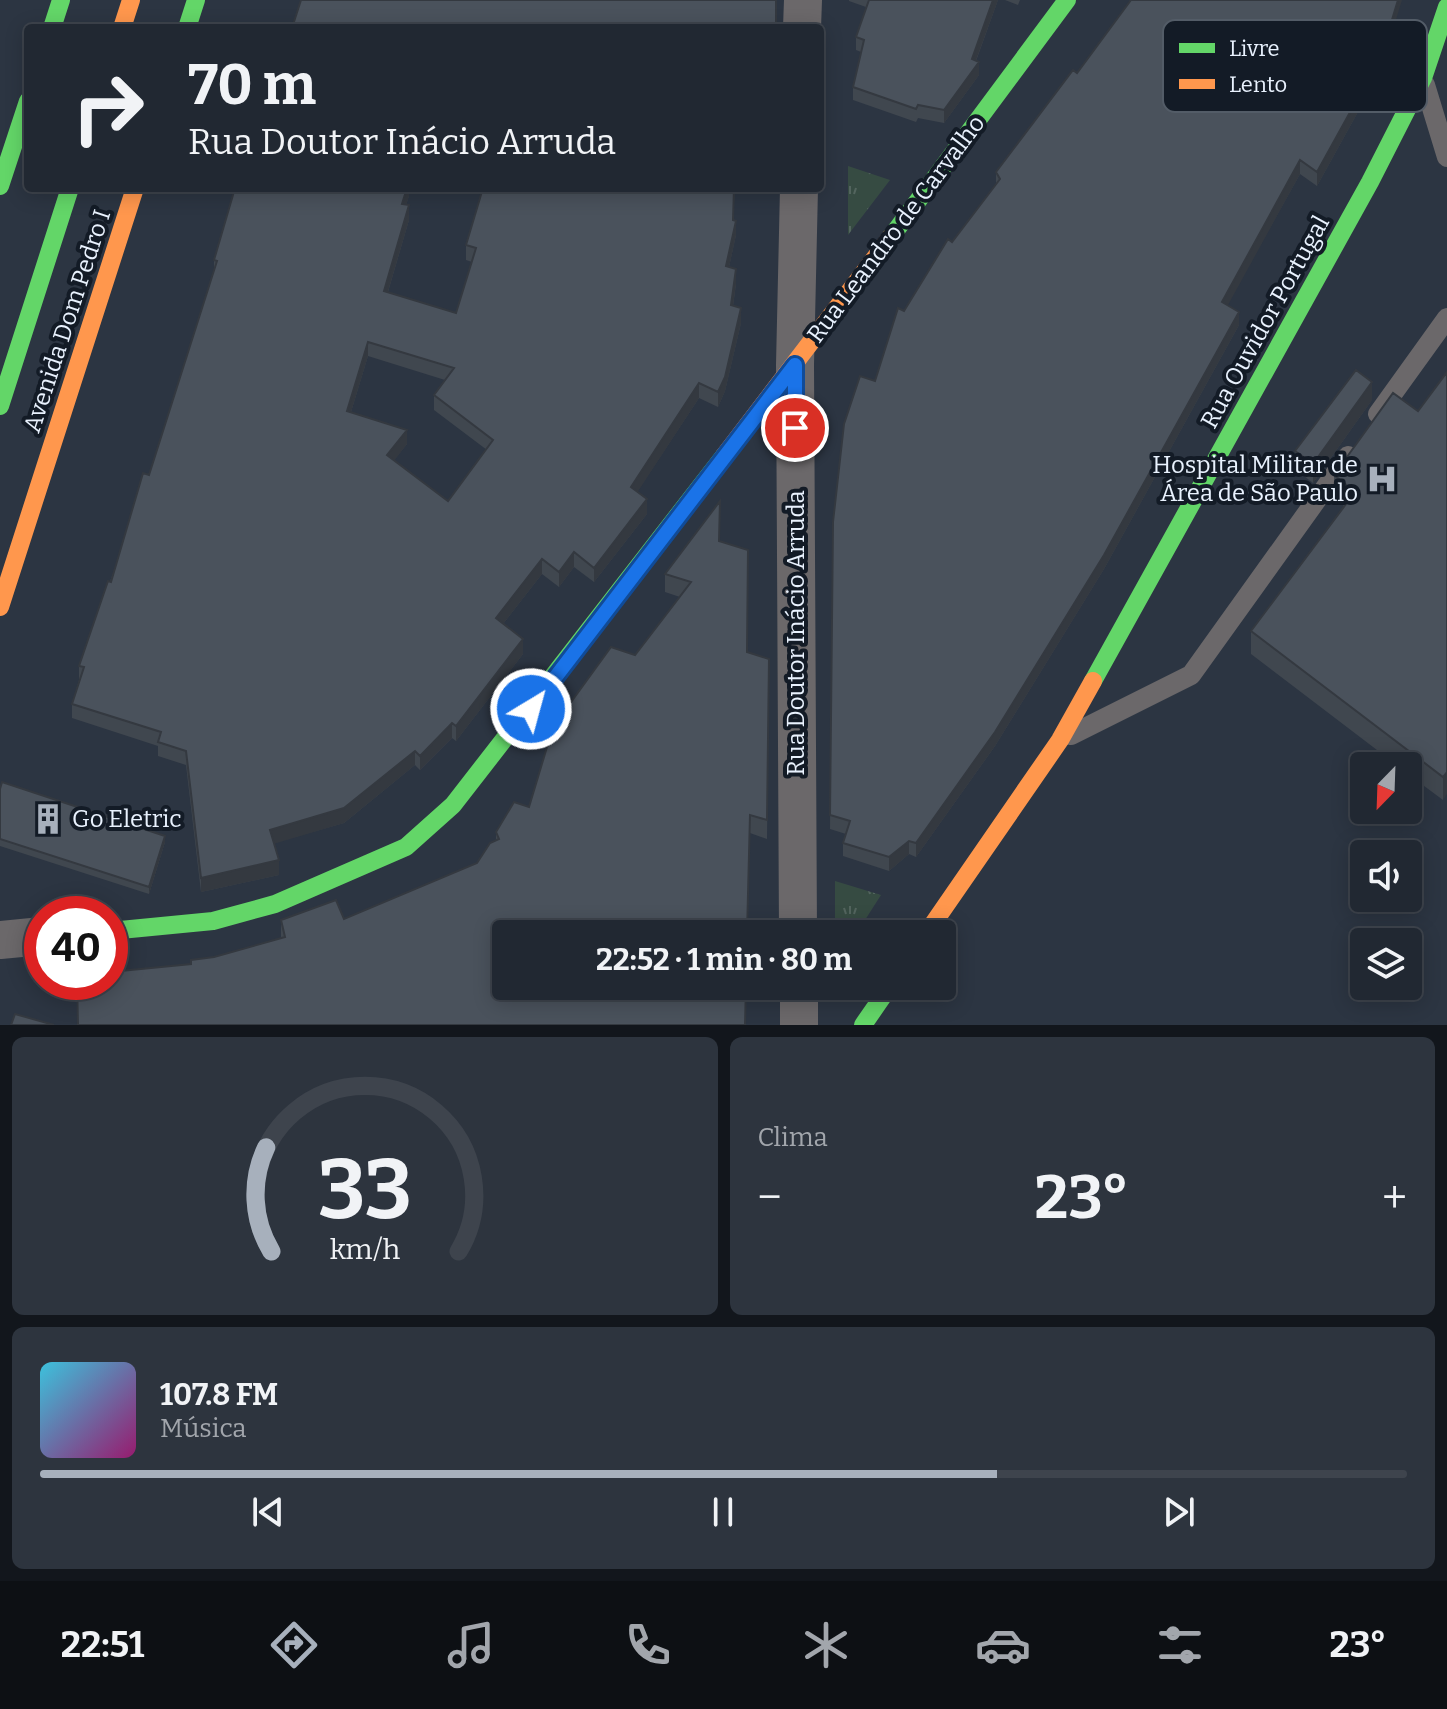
<!DOCTYPE html>
<html lang="pt">
<head>
<meta charset="utf-8">
<style>
  body { margin:0; font-family:Bitter,serif; background:#2d343e; color:#f1f3f6; height:100vh; display:flex; flex-direction:column; font-size:30px; white-space:nowrap }
  * { box-sizing:border-box; margin:0 }
  p { font-size:26px; color:#a2a6ac }
  .icon { flex:none; width:44px; height:44px; fill:none; stroke:currentColor; stroke-width:2; stroke-linecap:round; stroke-linejoin:round }
  .map { position:relative; height:1025px; overflow:hidden }
  .sheet { display:flex; flex-direction:column; gap:12px; padding:12px; background:#12161c; flex:1 }
  .sheet>* { flex:none }
  .banner { position:absolute; left:24px; top:24px; width:800px; height:168px; border-radius:8px; box-shadow:0 4px 20px #0003,0 0 0 2px #3e444d; background:#212832; color:#f1f3f6; overflow:hidden }
  .needle { width:52px; rotate:203deg }
  .tools { position:absolute; left:1350px; top:752px; display:grid; gap:16px }
  .tools a { display:grid; place-items:center; width:72px; height:72px; border-radius:8px; background:#212832; box-shadow:0 4px 20px #0003,0 0 0 2px #3e444d; font-size:40px }
  .speed { position:absolute; left:24px; top:896px; display:flex; gap:16px; font-size:40px; font-weight:700; text-align:center }
  .speed>* { display:grid; place-content:center; width:104px; height:104px; border-radius:50%; background:#212832; box-shadow:0 4px 20px #0003,0 0 0 2px #3e444d; line-height:1 }
  .speed .limit { border:12px solid #d22; background:#fff; color:#111 }
  .pin { position:absolute; display:grid; place-items:center; width:68px; height:68px; color:#fff; margin:-34px; border:4px solid #fff; border-radius:50%; box-shadow:0 2px 8px #0007 }
  .me { position:absolute; width:88px; margin:-44px; rotate:37deg; stroke-linejoin:round; filter:drop-shadow(0 0 6px #0008) }
  .turn { display:flex; align-items:center; gap:28px; height:168px; padding:0 32px; font-size:36px }
  .turn .icon { width:104px; height:104px; stroke-width:2.5 }
  .turn b { display:block; font-size:56px; line-height:68px }
  .big { font-size:60px; font-weight:700; line-height:1.1 }
  .sheet .card { flex:1; display:flex; flex-direction:column; justify-content:center; gap:12px; min-width:0; padding:0 28px; border-radius:12px; background:#2d343e }
  .sheet .dial { align-items:center; gap:0 }
  .dial svg { height:208px; overflow:visible; fill:none; stroke:#3e444d; stroke-width:7; stroke-linecap:round; text-anchor:middle }
  .dial text { fill:#f1f3f6; stroke:none }
  .song { display:flex; align-items:center; gap:24px }
  .cover { width:96px; height:96px; border-radius:12px; background:linear-gradient(135deg,hsl(190 70% 55%),hsl(320 70% 35%)) }
  .played { height:8px; border-radius:4px; background:linear-gradient(90deg,#a7b0bc 70%,#3e444d 70%) }
  .keys { display:flex; justify-content:space-around; direction:ltr }
  .heat { display:flex; justify-content:space-between; align-items:center; font-size:44px; direction:ltr }
  .sheet .tiles { flex:1; display:grid; gap:12px; grid-template-columns:1fr 1fr }
  .card:last-child { grid-column:span 2 }
  .trip { position:absolute; left:492px; top:920px; width:464px; height:80px; border-radius:8px; background:#212832; box-shadow:0 4px 20px #0003,0 0 0 2px #3e444d; font-weight:700; line-height:80px; text-align:center }
  .tabs { display:flex; height:128px; justify-content:space-around; align-items:center; background:#0d1014; color:#a2a6ac }
  .tabs .icon { width:56px; height:56px }
  .tabs .on { color:#a7b0bc }
  .tabs b { font-size:36px; color:#f1f3f6 }
  .map>svg:first-child { display:block }
</style>
</head>
<body>
<div class="map">
<svg width="1447" height="1025" viewBox="0 0 1447 1025">
  <defs>
    <pattern id="grass-tufts" width="24" height="20" patternUnits="userSpaceOnUse" patternTransform="scale(2)"><rect width="24" height="20" fill="#364b42"/><path d="M3 7l-1-3M5 7V3M7 7l1-3M15 17l-1-3M17 17v-4M19 17l1-3" fill="none" stroke="#53655e"/></pattern>
  </defs>
  <rect width="100%" height="100%" fill="#2c3542"/>
  <path fill="url(#grass-tufts)" d="M848,166L890,180L848,235Z
    M835,881L881,895L856,934H835Z"/>
  <g fill="none" stroke-linecap="round" stroke-linejoin="round">
    <path stroke="#6b686a" stroke-width="20" d="M1425,85L1447,157
      M1378,414L1447,318
      M1071,735L1191,675L1348,456"/>
    <path stroke="#6b686a" stroke-width="38" d="M802,28L803,0
      M798,934L795,365L799,188
      M0,940L42,936
      M799,986V1025"/>
    <path stroke="#63d668" stroke-width="18" d="M52,28L61,0
      M187,28L196,0
      M0,186L28,101
      M891,237L1067,0
      M0,406L70,188
      M1093,681L1370,182L1423,78L1447,7
      M110,931L213,921L275,904L406,847L453,805L724,456
      M863,1025L890,986"/>
    <path stroke="#ff974d" stroke-width="18" d="M122,28L131,0
      M724,456L891,237
      M0,607L135,188
      M926,934L1060,740L1093,681"/>
  </g>
  <path fill="#40474f" fill-rule="evenodd" d="M849,0H998L976,61L979,75L944,123L918,118L916,122L853,100V87L861,52L856,50V37L866,7L849,1Z
    M1005,0H1020L1018,5Z
    M1388,46L1364,101L1317,186L1300,174L1227,305L1239,325L1104,569L995,746L916,857L909,854L889,871L843,856V843L846,834L830,829L833,522L875,381L904,311L952,242L996,184V172L1077,73Z
    M409,188V196L406,205L409,220L388,292L456,313L472,262L466,260V245L483,188H735L733,220L736,235L729,267L736,284L733,306L741,323L725,391L718,407L699,398L637,492L647,514L594,582L574,567L559,587L542,574L503,624L523,654L456,741L452,738L420,770L415,765L344,823L274,843L279,875L201,892L186,765L158,756V746L72,718V704L79,680V666L149,475L214,272V260ZM368,356L445,380L434,395V410L487,450L448,501L394,460L407,444L351,412Z
    M1447,372L1443,800L1408,774V766H1398L1251,654V631L1344,506L1334,498V475L1418,411Z
    M1372,400L1313,483L1295,469V451Z
    M719,541L747,652L769,659L767,839L750,833L191,964L281,938V920L344,919L477,863L496,840V832L529,807L635,655L680,597L665,592V574Z
    M0,789L165,842L149,894L0,846Z"/>
  <path fill="#343940" d="M993,0H998L972,71L979,62V75L944,123V110L972,59Z
    M1398,0H1402L1388,46L1364,101L1317,186V172Z
    M1300,160V174L1222,316V302Z
    M407,188H409V196L402,218V204Z
    M409,205V220L384,305V291Z
    M736,221V235L726,281V266Z
    M736,269V284L731,320V305Z
    M741,308V323L725,391L718,407V392Z
    M1239,312V325L1104,569L995,746L916,857V843Z
    M368,342V356L347,425V411Z
    M1372,382V400L1313,483V464Z
    M699,383V398L631,502V487Z
    M407,430V444L387,470V455Z
    M647,499V514L594,582V568Z
    M574,552V567L559,587V572Z
    M542,559V574L496,633V618Z
    M523,639V654L456,741V726Z
    M452,723V738L420,770V756Z
    M415,751V765L344,823L270,845V830Z
    M1447,772V794L1443,800V777Z
    M165,836V842L149,894V887Z
    M909,841V854L889,871V857Z
    M279,860V875L201,892V878Z"/>
  <path fill="#4a525c" stroke="#343940" stroke-width="2" fill-rule="evenodd" d="M301,0H776V28H292Z
    M869,0H993L972,59L979,62L944,110L918,105L916,109L853,87L864,40L856,37Z
    M1131,0H1398L1388,33L1364,87L1317,172L1300,160L1222,302L1239,312L1104,555L995,732L916,843L909,841L889,857L843,843L850,821L830,815L833,522L844,424L860,376L875,381L898,308L904,311L948,239L952,242L1000,179L996,172L1073,70L1077,73Z
    M235,188H407L402,204L409,205L384,291L456,313L476,248L466,245L483,188H734L733,220L736,221L726,266L736,269L731,305L741,308L725,377L718,392L699,383L631,487L647,499L594,568L574,552L559,572L542,559L496,618L523,639L456,726L452,723L420,756L415,751L344,808L270,830L279,860L201,878L186,751L158,742L161,732L72,704L84,667L79,666L108,581L111,582L143,473L149,475L217,261L214,260ZM368,342L454,368L434,395L493,440L448,501L387,455L407,430L347,411Z
    M1356,370L1372,382L1313,464L1295,451Z
    M1447,372V772L1443,777L1251,631L1355,492L1334,475L1393,393L1418,411Z
    M720,501L719,541L748,550L747,652L769,659L767,820L750,815L747,934H506V986H746L745,1025H78L77,982H110V972L191,964V960L214,957L285,937L281,920L336,900L344,919L477,863L490,843L499,839L496,832L514,802L529,807L553,727L611,647L635,655L691,582L665,574Z
    M2,782L165,836L149,887L0,839V789Z
    M15,1014L54,1025H11Z"/>
  <g fill="none" stroke-linecap="round" stroke-linejoin="round">
    <defs>
      <path id="route" d="M531,709L795,365V428"/>
    </defs>
    <use href="#route" stroke="#114b97" stroke-width="20"/>
    <use href="#route" stroke="#1a73e8" stroke-width="14"/>
  </g>
  <defs>
    <symbol id="hospital-bare" viewBox="-9 -9 18 18"><path d="M-5-5h3v3.5h4V-5h3V5h-3V1.5h-4V5h-3Z" fill="#a7b0bc" stroke="#131b26" stroke-width="2.5" paint-order="stroke"/></symbol>
    <symbol id="building-bare" viewBox="-9 -9 18 18"><path d="M-4-6H4V6H1V3H-1V6H-4ZM-2.5-4.3h1.7v1.8h-1.7ZM.8-4.3h1.7v1.8H.8ZM-2.5-1h1.7V.8h-1.7ZM.8-1h1.7V.8H.8Z" fill="#a7b0bc" stroke="#131b26" stroke-width="2.5" paint-order="stroke"/></symbol>
  </defs>
  <g fill-rule="evenodd">
    <use href="#hospital-bare" x="1360" y="457" width="44" height="44"/>
    <use href="#building-bare" x="26" y="797" width="44" height="44"/>
  </g>
  <g text-anchor="middle" stroke-width="8" stroke-linejoin="round" paint-order="stroke">
    <g font-size="24" fill="#e9f2fe" stroke="#131b26">
      <text transform="translate(896 229) rotate(-53)" y="8">Rua Leandro de Carvalho</text>
      <text transform="translate(67 321) rotate(-72)" y="8">Avenida Dom Pedro I</text>
      <text transform="translate(1265 322) rotate(-61)" y="8">Rua Ouvidor Portugal</text>
      <text transform="translate(796 633) rotate(-90)" y="8">Rua Doutor Inácio Arruda</text>
    </g>
    <g font-size="24" fill="#e9f2fe" stroke="#131b26" text-anchor="end">
      <text x="1358" y="473">Hospital Militar de<tspan x="1358" dy="28">Área de São Paulo</tspan></text>
      <text x="72" y="827" text-anchor="start">Go Eletric</text>
    </g>
  </g>
  <rect x="1163" y="20" width="264" height="92" rx="12" fill="#131b26" stroke="#535c67" stroke-width="2"/>
  <rect x="1179" y="43" width="36" height="10" fill="#63d668"/>
  <rect x="1179" y="79" width="36" height="10" fill="#ff974d"/>
  <g font-size="22" fill="#e9f2fe">
    <text x="1229" y="56">Livre</text>
    <text x="1229" y="92">Lento</text>
  </g>
</svg>
<div class="tools">
<a><svg class="needle" viewBox="-14 -14 28 28"><path d="M0-13l5 13h-10z" fill="#e53935"/><path d="M0 13l5-13h-10z" fill="#a2a6ac"/></svg></a>
<a><svg class="icon" aria-label="sound" viewBox="0 0 24 24"><path d="M4 9h4l5-4v14l-5-4H4zM17 9q2 3 0 6"/></svg></a>
<a><svg class="icon" aria-label="layers" viewBox="0 0 24 24"><path d="M12 4l9 5-9 5-9-5zM3 14l9 5 9-5"/></svg></a>
</div>
<div class="speed"><div class="limit">40</div></div>
<div class="pin" style="left:795px;top:428px;background:#d93025"><svg class="icon" aria-label="arrive" viewBox="0 0 24 24"><path d="M6 21V4h12l-3 4 3 4H6"/></svg></div>
<svg class="me" style="left:531px;top:709px" viewBox="-20 -20 40 40"><circle r="17" fill="#1a73e8" stroke="#fff" stroke-width="3"/><path d="M0-11L8 9 0 5-8 9z" fill="#fff"/></svg>
<div class="trip">22:52 · 1 min · 80 m</div>
<div class="banner">
<div class="turn"><svg class="icon" aria-label="right" viewBox="0 0 24 24"><path d="M7 20v-9h11M14 6l5 5-5 5"/></svg><div><b>70 m</b>Rua Doutor Inácio Arruda</div></div>
</div>
</div>
<section class="sheet">
<div class="tiles">
<div class="card dial"><svg viewBox="0 0 100 80">
<path d="M14 69A42 42 0 1 1 86 69"/>
<path d="M14 69A42 42 0 0 1 12 29" stroke="#a7b0bc"/>
<text x="50" y="56" font-size="32" font-weight="700">33</text>
<text x="50" y="72" font-size="11">km/h</text>
</svg></div>
<div class="card"><p>Clima</p>
<div class="heat"><a>−</a><b class="big">23°</b><a>+</a></div>
</div>
<div class="card">
<div class="song"><i class="cover"></i><div><b>107.8 FM</b><p>Música</p></div></div>
<div class="played"></div>
<div class="keys"><svg class="icon" aria-label="previous" viewBox="0 0 24 24"><path d="M18 5L8 12l10 7zM5 5v14"/></svg><svg class="icon" aria-label="pause" viewBox="0 0 24 24"><path d="M8 5v14M16 5v14"/></svg><svg class="icon" aria-label="next" viewBox="0 0 24 24"><path d="M6 5l10 7-10 7zM19 5v14"/></svg></div>
</div>
</div>
</section>
<nav class="tabs">
<b>22:51</b>
<svg class="icon on" aria-label="directions" viewBox="0 0 24 24"><path d="M12 3l9 9-9 9-9-9zM9 14v-3h6M13 9l2 2-2 2"/></svg>
<svg class="icon" aria-label="music" viewBox="0 0 24 24"><path d="M9 18V5l10-2v13"/><circle cx="6" cy="18" r="3"/><circle cx="16" cy="16" r="3"/></svg>
<svg class="icon" aria-label="phone" viewBox="0 0 24 24"><path d="M5 4h4l2 5-3 2q2 4 5 5l2-3 5 2v4C11 20 4 13 5 4z"/></svg>
<svg class="icon" aria-label="climate" viewBox="0 0 24 24"><path d="M12 3v18M4 7l16 10M4 17L20 7"/></svg>
<svg class="icon" aria-label="car" viewBox="0 0 24 24"><path d="M5 17H2v-5l4-1 3-4h7l3 4 3 1v5h-3M9 17h6M6 11h13"/><circle cx="7" cy="17" r="2"/><circle cx="17" cy="17" r="2"/></svg>
<svg class="icon" aria-label="filters" viewBox="0 0 24 24"><path d="M4 7h16M4 17h16"/><circle cx="9" cy="7" r="2"/><circle cx="15" cy="17" r="2"/></svg>
<b>23°</b>
</nav>
</body>
</html>
